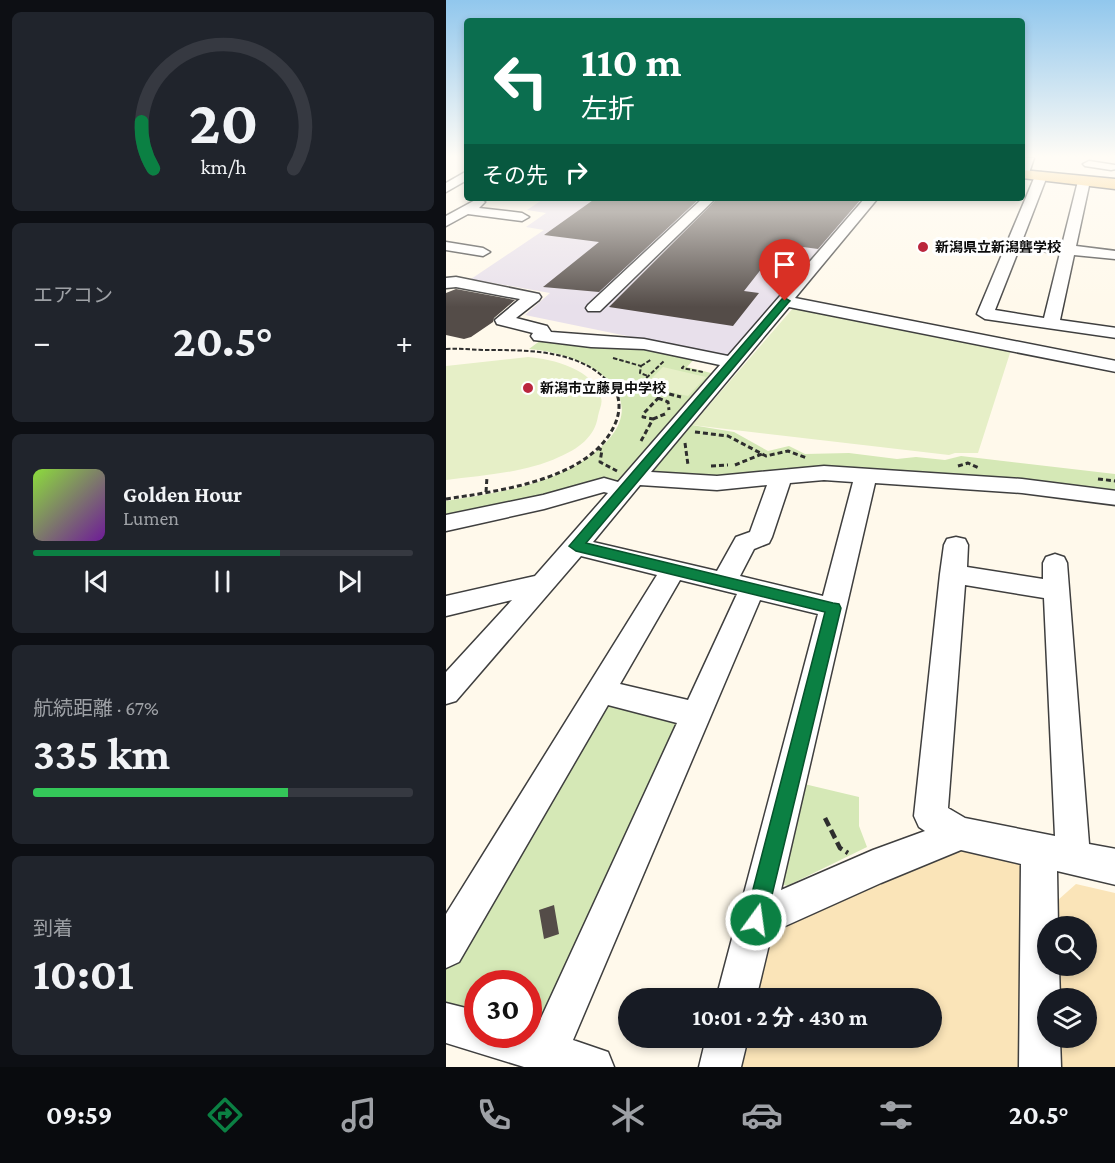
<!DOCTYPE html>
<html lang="ja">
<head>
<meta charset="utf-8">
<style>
  body { margin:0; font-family:"Crimson Pro","Noto Sans JP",serif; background:#20242c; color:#f1f3f6; height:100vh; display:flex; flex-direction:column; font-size:22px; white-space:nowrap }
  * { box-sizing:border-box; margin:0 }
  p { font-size:20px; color:#9ea1a6 }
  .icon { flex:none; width:33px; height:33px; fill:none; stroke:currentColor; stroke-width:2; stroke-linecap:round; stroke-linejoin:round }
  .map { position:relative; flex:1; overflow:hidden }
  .details { display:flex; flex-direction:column; gap:12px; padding:12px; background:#0d0f14; width:446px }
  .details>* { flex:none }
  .hud { position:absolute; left:18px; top:18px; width:561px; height:183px; border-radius:6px; box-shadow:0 3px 9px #0003; background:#0b6e4f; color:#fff; overflow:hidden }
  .fabs { position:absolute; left:591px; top:916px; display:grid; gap:12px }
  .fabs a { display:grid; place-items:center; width:60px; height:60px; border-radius:50%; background:#171b24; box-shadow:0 3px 9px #0003; font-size:30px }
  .speed { position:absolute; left:18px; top:970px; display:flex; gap:12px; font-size:30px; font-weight:700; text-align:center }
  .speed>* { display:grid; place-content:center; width:78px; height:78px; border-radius:50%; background:#171b24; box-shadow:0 3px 9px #0003; line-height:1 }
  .speed .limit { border:9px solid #d22; background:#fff; color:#111 }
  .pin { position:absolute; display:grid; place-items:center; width:51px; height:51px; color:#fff; margin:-62px -26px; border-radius:50% 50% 50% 0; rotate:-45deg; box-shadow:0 0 6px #0007 }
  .pin .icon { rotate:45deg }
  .me { position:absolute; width:66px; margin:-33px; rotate:14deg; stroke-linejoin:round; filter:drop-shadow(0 0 4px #0008) }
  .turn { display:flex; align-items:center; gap:21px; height:126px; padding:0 18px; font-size:27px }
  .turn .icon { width:78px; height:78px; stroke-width:2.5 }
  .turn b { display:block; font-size:42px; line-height:51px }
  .then { display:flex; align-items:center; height:57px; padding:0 18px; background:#0003; gap:12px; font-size:22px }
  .big { font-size:45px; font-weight:700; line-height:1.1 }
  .details .widget { flex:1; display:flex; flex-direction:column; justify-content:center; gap:9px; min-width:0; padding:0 21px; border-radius:9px; background:#20242c }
  .details .dial { align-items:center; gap:0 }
  .dial svg { height:156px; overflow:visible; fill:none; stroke:#363941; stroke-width:7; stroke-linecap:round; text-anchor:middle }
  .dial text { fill:#f1f3f6; stroke:none }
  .song { display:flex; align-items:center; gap:18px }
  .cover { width:72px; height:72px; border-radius:9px; background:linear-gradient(135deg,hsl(90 70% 55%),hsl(280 70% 35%)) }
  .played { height:6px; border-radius:3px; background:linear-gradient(90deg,#0b8043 65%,#363941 65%) }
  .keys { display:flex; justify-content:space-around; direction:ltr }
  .heat { display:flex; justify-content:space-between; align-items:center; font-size:33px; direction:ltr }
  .charge { height:9px; border-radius:4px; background:linear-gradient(90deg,#34c759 67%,#363941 0) }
  .trip { position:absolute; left:172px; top:988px; width:324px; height:60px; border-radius:30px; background:#171b24; box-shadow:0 3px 9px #0003; font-weight:700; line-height:60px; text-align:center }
  .tabs { display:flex; height:96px; justify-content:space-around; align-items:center; background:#090b0e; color:#9ea1a6 }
  .tabs .icon { width:42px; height:42px }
  .tabs .on { color:#0b8043 }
  .tabs b { font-size:27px; color:#f1f3f6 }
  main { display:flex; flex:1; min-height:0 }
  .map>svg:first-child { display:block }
</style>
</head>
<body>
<main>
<section class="details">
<div class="widget dial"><svg viewBox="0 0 100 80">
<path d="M14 69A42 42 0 1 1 86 69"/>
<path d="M14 69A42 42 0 0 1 8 45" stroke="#0b8043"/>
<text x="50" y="56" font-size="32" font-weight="700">20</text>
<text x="50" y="72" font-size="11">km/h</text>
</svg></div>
<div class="widget"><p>エアコン</p>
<div class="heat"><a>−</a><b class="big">20.5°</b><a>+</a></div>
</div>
<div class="widget">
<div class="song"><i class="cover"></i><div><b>Golden Hour</b><p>Lumen</p></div></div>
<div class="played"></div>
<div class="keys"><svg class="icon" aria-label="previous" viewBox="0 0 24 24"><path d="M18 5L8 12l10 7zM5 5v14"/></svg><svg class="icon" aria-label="pause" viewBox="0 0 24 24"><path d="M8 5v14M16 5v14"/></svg><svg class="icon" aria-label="next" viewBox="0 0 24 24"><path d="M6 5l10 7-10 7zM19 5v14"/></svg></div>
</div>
<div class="widget"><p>航続距離 · 67%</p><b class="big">335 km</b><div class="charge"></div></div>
<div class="widget"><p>到着</p><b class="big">10:01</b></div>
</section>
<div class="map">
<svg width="670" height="1067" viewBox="0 0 670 1067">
  <rect width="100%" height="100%" fill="#fff9eb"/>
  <path fill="#e8e0eb" d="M99,198H420L283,357L79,315L104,293L25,279L98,230L80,227L100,213L81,210Z"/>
  <path fill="#d5e8b6" d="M95,340L197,348L249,358L241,367L269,374L170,484L0,519V501C45,493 92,488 132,464C221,410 159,356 83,349Z
    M246,425L288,432L322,451L343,446L359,454L403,453L451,459L470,457L499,460L515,456L669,474V498L420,476L218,480L206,472Z
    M154,691L250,715L101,1053L82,1035V984H32L31,1032L0,1023V949Z
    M354,783L413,797V826L421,847L341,886L336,884Z"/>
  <path fill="#fae4b8" d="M512,841L579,855L578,1067H287L294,1038H486V999H302L316,938L330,924Z
    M630,884L669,893V1067H616L615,1038H640V999H614L613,966H640V927H612V900Z"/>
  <path fill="#e6efc7" d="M348,307L565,350L532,453H509L503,455L246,425Z
    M82,357C107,359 148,369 155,398C157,403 153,410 152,416C149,437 132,449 113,457C79,473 37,475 0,480V366Z
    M217,367L260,377L242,396L198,386Z"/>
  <path fill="#544c48" d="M150,198H254L153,292L97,287L153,242L98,235Z
    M272,198H416L372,249L335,244L298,291L313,293L287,326L163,307Z
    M10,289L69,300L48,318L47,322L25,337L18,339L0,335V293Z
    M108,905L113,934L98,939L93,910Z"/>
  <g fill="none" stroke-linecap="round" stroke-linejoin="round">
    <defs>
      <path id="minor" d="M576,158H588L583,173L576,174Z
        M643,161L669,165L670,169L665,170L639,166L637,164Z
        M21,171V180L0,192V183Z
        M595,172L601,176L576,241L616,245L632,181L634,178H642L644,181L630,246L670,251V259L628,255L614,320L670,328V338L539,319L531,314L589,176ZM573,249L614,253L598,318L549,310Z
        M33,198L39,202L33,208L76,213L83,217L76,221L22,214L0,226V216Z
        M257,198H270L154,311H142L140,308L142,305Z
        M419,198H432L349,298L670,361V372L343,307L205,472L271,476L378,466L576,479L670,491V505L576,493L429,483L335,890L427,850L479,831L473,827L468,816L494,574L498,545L501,539L510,537L519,539L522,545L521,567L597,579V563L600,557L609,554L618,557L621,563L643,844L670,849V885L611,871L612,927H602V966H613L614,999H602V1038H614L615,1067H573L575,864L515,850L435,883L326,932L310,999H270L372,614L314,600L127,1040L162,1052L168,1067H78L0,1043V1003L32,1011V1035H82V1027L90,1029L231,723L162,705L13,962L0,968V914L211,575L135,556L10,701L0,704V672L66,600L0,616V596L89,576L162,493L158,492L98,509L0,531V515L97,495L158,478L172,482L274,365L198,349L145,347L88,340L85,336L87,333L51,324L49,320L74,299L10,287L0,288V278L10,277L93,294L95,297L93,300L70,318L101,326L105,332L198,339L282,356ZM378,480L407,482L377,596L294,576L308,549L323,543L326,537L344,483ZM194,485L271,490L321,485L304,532L290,537L271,571L147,542ZM234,580L291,594L242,700L174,684ZM519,585L598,598L609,836L519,818L502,808Z
        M0,242L37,248L44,252L37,256L0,250Z
        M260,1038H302L295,1067H253Z"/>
      <path id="major" d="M576,170L670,179V189L576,178Z"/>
    </defs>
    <use href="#minor" stroke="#3f3f3f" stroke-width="3"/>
    <use href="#major" stroke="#1d1d1d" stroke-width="3"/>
    <path stroke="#2e2e2e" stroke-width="2" stroke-dasharray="4.5 2" stroke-linecap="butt" d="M0,349C14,348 28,350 42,350C85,350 141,350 169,390
      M167,358L195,366L194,373L202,376
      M195,366L206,359
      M238,366L236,368L257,372
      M206,390L192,386L218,361"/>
    <path stroke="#2e2e2e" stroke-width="3" stroke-dasharray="5 3" stroke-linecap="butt" d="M200,388L235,397
      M212,398L222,402L223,410
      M207,419L219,414
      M249,432L282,436L320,456L342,451L361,458
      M195,441L207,419L197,417L198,413L218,392
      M239,443L242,465
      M151,448L156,450L154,462L171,471
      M289,465L316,454
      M265,466L282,465
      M512,466L522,463L533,468
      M652,479L670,481
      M40,492L41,477
      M0,499C52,491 145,480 169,424C174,413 175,399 168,388"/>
    <path stroke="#2e2e2e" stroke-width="4.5" stroke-dasharray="9 4.5" stroke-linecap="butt" d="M379,818L394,848L402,853"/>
    <use href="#minor" fill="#fff" fill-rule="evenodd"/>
    <use href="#major" fill="#f7c362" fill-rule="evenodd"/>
  </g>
  <linearGradient id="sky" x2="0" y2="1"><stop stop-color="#91c7ed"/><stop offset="0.51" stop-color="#fffcf6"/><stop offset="1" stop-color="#fffcf6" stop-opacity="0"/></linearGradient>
  <rect width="670" height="307" fill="url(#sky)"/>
  <path fill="#0b8043" stroke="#07532c" stroke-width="1.5" d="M339,298L344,301L342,303L140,543L387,603L393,604L395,608L320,920L317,927L310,930L302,927L299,920L379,612L130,551L123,546L336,299Z"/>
  <g fill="#ba263d" stroke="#fff" stroke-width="2">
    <circle cx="477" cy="247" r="6"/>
    <circle cx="82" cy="388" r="6"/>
  </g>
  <g text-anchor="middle" stroke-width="6" stroke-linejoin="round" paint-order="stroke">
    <g font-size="14" font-weight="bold" fill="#0c0c0c" stroke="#fff" text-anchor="start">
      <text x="489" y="252">新潟県立新潟聾学校</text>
      <text x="94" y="393">新潟市立藤見中学校</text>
    </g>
  </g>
</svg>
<div class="fabs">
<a><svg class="icon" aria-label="search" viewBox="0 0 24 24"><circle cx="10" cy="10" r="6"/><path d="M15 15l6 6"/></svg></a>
<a><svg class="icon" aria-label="layers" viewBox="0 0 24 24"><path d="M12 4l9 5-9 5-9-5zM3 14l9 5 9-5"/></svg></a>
</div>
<div class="speed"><div class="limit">30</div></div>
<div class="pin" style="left:339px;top:301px;background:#d93025"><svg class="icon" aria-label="arrive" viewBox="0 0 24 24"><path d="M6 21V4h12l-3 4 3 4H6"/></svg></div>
<svg class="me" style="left:310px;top:920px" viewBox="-20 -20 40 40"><circle r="17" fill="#0b8043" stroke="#fff" stroke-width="3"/><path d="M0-11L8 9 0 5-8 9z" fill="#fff"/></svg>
<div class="trip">10:01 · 2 分 · 430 m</div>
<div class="hud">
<div class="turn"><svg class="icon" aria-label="left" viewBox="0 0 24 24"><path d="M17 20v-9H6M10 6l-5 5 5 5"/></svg><div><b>110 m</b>左折</div></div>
<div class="then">その先<svg class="icon" aria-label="right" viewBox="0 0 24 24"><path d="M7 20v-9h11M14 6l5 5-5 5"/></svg></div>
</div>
</div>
</main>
<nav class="tabs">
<b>09:59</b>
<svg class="icon on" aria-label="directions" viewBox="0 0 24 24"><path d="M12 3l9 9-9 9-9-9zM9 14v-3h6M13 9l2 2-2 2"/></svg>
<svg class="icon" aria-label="music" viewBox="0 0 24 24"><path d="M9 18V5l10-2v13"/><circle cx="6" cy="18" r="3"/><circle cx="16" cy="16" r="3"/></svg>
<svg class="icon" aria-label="phone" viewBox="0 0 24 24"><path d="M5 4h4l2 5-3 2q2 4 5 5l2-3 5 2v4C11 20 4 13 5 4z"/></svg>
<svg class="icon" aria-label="climate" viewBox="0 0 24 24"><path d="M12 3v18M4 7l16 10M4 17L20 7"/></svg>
<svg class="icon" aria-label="car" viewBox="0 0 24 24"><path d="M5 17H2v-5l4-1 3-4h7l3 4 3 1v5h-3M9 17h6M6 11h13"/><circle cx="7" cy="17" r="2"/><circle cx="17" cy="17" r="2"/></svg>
<svg class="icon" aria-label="filters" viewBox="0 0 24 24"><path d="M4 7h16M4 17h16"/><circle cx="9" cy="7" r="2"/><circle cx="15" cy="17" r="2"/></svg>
<b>20.5°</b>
</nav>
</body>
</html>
